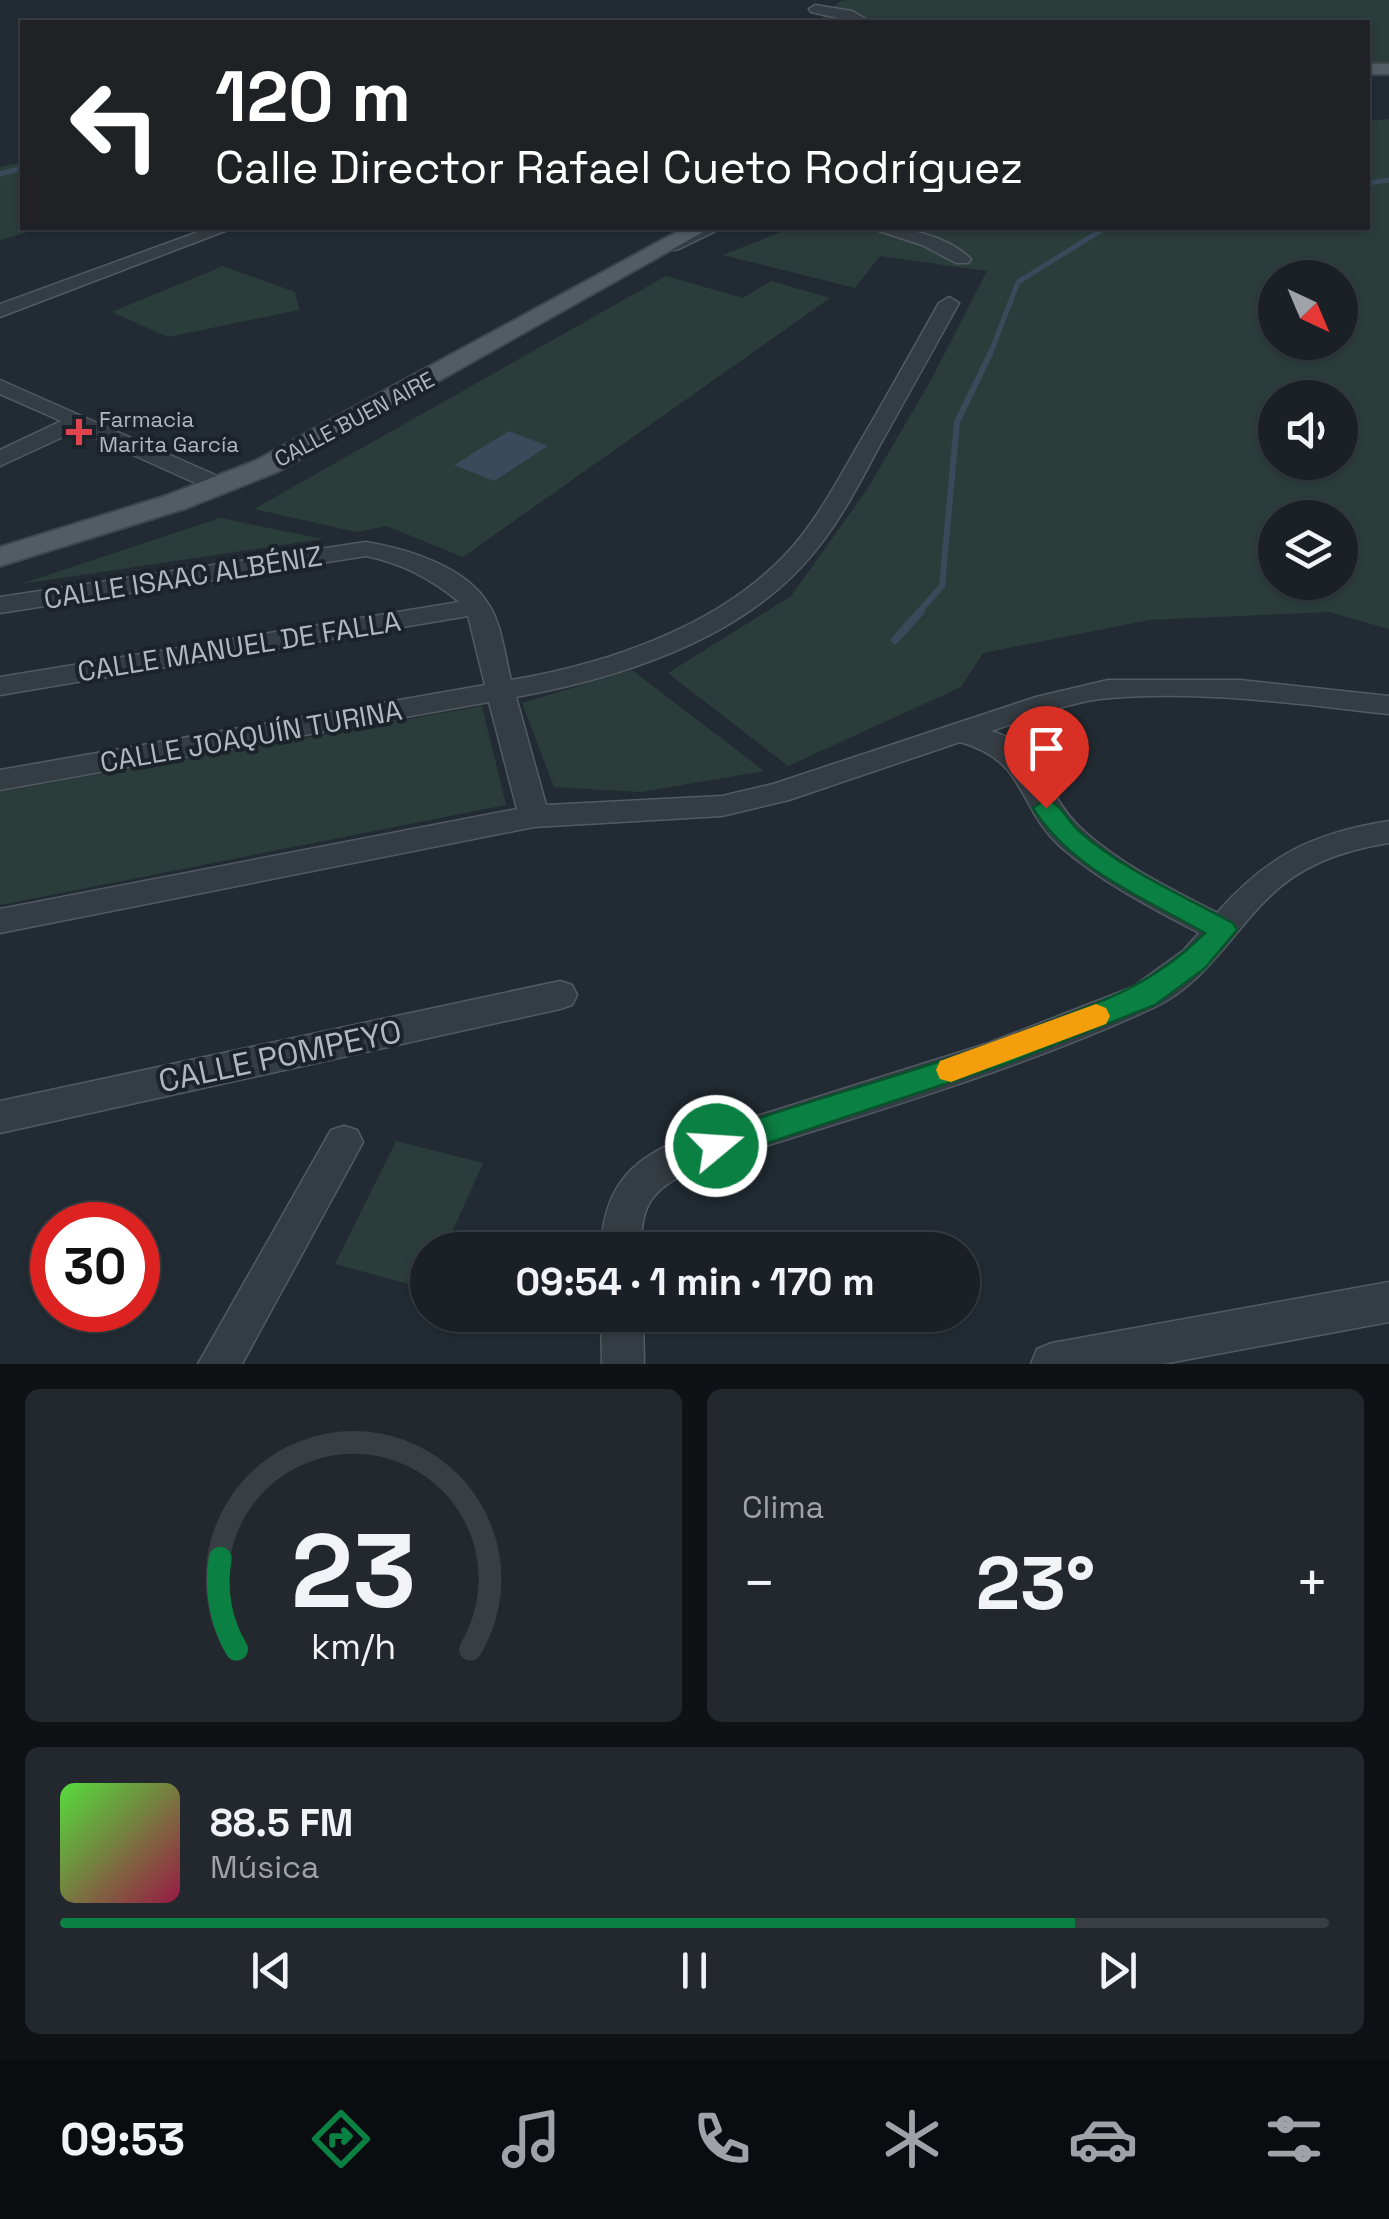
<!DOCTYPE html>
<html lang="es">
<head>
<meta charset="utf-8">
<style>
  body { margin:0; font-family:"Space Grotesk",sans-serif; background:#23282e; color:#f1f3f6; height:100vh; display:flex; flex-direction:column; font-size:38px; white-space:nowrap }
  * { box-sizing:border-box; margin:0 }
  p { font-size:32px; color:#9fa3a7 }
  .icon { flex:none; width:55px; height:55px; fill:none; stroke:currentColor; stroke-width:2; stroke-linecap:round; stroke-linejoin:round }
  .map { position:relative; height:1364px; overflow:hidden }
  .details { display:flex; flex-direction:column; gap:25px; padding:25px; background:#0e1215; flex:1 }
  .details>* { flex:none }
  .hud { position:absolute; left:20px; top:20px; width:1350px; height:210px; border-radius:0px; box-shadow:0 2px 8px #0004,0 0 0 2px #383e43; background:#202124; color:#fff; overflow:hidden }
  .needle { width:65px; rotate:136deg }
  .controls { position:absolute; left:1258px; top:260px; display:grid; gap:20px }
  .controls a { display:grid; place-items:center; width:100px; height:100px; border-radius:50%; background:#1a2026; box-shadow:0 2px 8px #0004,0 0 0 2px #383e43; font-size:50px }
  .speed { position:absolute; left:30px; top:1202px; display:flex; gap:20px; font-size:50px; font-weight:700; text-align:center }
  .speed>* { display:grid; place-content:center; width:130px; height:130px; border-radius:50%; background:#1a2026; box-shadow:0 2px 8px #0004,0 0 0 2px #383e43; line-height:1 }
  .speed .limit { border:15px solid #d22; background:#fff; color:#111 }
  .pin { position:absolute; display:grid; place-items:center; width:85px; height:85px; color:#fff; margin:-102px -42px; border-radius:50% 50% 50% 0; rotate:-45deg; box-shadow:0 0 10px #0007 }
  .pin .icon { rotate:45deg }
  .me { position:absolute; width:110px; margin:-55px; rotate:72deg; stroke-linejoin:round; filter:drop-shadow(0 0 8px #0008) }
  .turn { display:flex; align-items:center; gap:35px; height:210px; padding:0 30px; font-size:45px }
  .turn .icon { width:130px; height:130px; stroke-width:2.5 }
  .turn b { display:block; font-size:70px; line-height:85px }
  .big { font-size:75px; font-weight:800; line-height:1.1 }
  .details .widget { flex:1; display:flex; flex-direction:column; justify-content:center; gap:15px; min-width:0; padding:0 35px; border-radius:15px; background:#23282e }
  .details .dial { align-items:center; gap:0 }
  .dial svg { height:260px; overflow:visible; fill:none; stroke:#383e43; stroke-width:7; stroke-linecap:round; text-anchor:middle }
  .dial text { fill:#f1f3f6; stroke:none }
  .song { display:flex; align-items:center; gap:30px }
  .cover { width:120px; height:120px; border-radius:15px; background:linear-gradient(135deg,hsl(110 70% 55%),hsl(340 70% 35%)) }
  .played { height:10px; border-radius:5px; background:linear-gradient(90deg,#0b8043 80%,#383e43 80%) }
  .keys { display:flex; justify-content:space-around; direction:ltr }
  .heat { display:flex; justify-content:space-between; align-items:center; font-size:55px; direction:ltr }
  .details .tiles { flex:1; display:grid; gap:25px; grid-template-columns:1fr 1fr }
  .widget:last-child { grid-column:span 2 }
  .trip { position:absolute; left:410px; top:1232px; width:570px; height:100px; border-radius:50px; background:#1a2026; box-shadow:0 2px 8px #0004,0 0 0 2px #383e43; font-weight:800; line-height:100px; text-align:center }
  .tab-bar { display:flex; height:160px; justify-content:space-around; align-items:center; background:#0a0d0f; color:#9fa3a7 }
  .tab-bar .icon { width:70px; height:70px }
  .tab-bar .on { color:#0b8043 }
  .tab-bar b { font-size:45px; color:#f1f3f6 }
  .map>svg:first-child { display:block }
</style>
</head>
<body>
<div class="map">
<svg width="1389" height="1364" viewBox="0 0 1389 1364">
  <rect width="100%" height="100%" fill="#222b33"/>
  <path fill="#2b3d3b" fill-rule="evenodd" d="M849,0H1389V67L1368,68V22H817L840,1Z
    M1389,119V629L1329,612L1149,620L983,653L961,687L788,766L668,673L791,596L868,488L931,380L987,271L880,256L855,288L723,255L791,228H1368V121ZM1275,278H1340V342H1275ZM1275,398H1340V462H1275ZM1275,518H1340V582H1275Z
    M22,162V228H42L0,240V167Z
    M223,266L295,292L299,310L168,337L112,312Z
    M666,276L743,298L771,281L830,298L463,557L387,526L356,532L254,509Z
    M220,518L322,539L21,584Z
    M632,670L764,771L641,792L554,787L522,703Z
    M482,706L506,805L0,905V792Z
    M396,1141L483,1163L444,1250H428L427,1289L335,1264Z"/>
  <path fill="#394a5b" d="M509,431L548,446L494,481L454,465Z"/>
  <g fill="none" stroke-linecap="round" stroke-linejoin="round">
    <path stroke="#394a5b" stroke-width="5" d="M0,174L22,168
      M1368,183L1389,180
      M989,357L1018,282L1105,228"/>
    <path stroke="#394a5b" stroke-width="6" d="M918,613L942,586L957,422L990,354"/>
    <path stroke="#394a5b" stroke-width="8" d="M895,640L921,611"/>
    <defs>
      <path id="minor" d="M815,5L852,11L871,22H856L811,12L809,9Z
        M209,228H233L0,317V304Z
        M699,228H722L679,249L673,250L664,245Z
        M870,228C904,226 946,235 971,259L968,263H956L922,245Z
        M949,297L959,303C933,350 907,397 881,443C858,486 836,530 803,565C733,642 616,679 516,697L546,805L722,796L773,784L1036,697L1108,680H1240L1389,696V714C1297,704 1203,690 1110,698C1070,701 1029,719 991,731C1042,745 1047,800 1084,831C1123,866 1171,889 1217,913C1268,855 1313,833 1389,821V843C1343,850 1300,865 1267,899C1230,936 1203,985 1153,1008C1006,1076 846,1119 692,1170C651,1191 641,1203 641,1250H601C603,1193 627,1160 681,1140L989,1043L1133,987L1183,951L1199,933C1152,908 1103,883 1062,848C1016,807 1028,761 960,742L789,800L722,816L534,827L0,933V909L517,809L489,702L0,790V770L485,685L468,616L0,695V677L459,602C432,579 401,563 366,556L0,613V597L366,542C407,549 466,566 489,605C502,625 505,657 511,680C607,664 716,627 784,556C816,523 837,481 860,442C887,396 913,349 939,303Z
        M0,380L229,481L233,486L221,493L213,491L78,430L0,466V450L61,421L0,394Z
        M560,981L572,985L577,995L572,1005L560,1009L0,1133V1101Z
        M344,1126L357,1130L363,1142L242,1364H198L331,1130Z
        M1389,1282V1322L1163,1364H1031L1037,1349L1052,1343Z
        M601,1315H643L644,1364H602Z"/>
      <path id="major" d="M1368,64H1389V74H1368Z
        M684,228H710L277,472L187,508L0,566V547L165,496L257,460Z"/>
    </defs>
    <use href="#minor" stroke="#525b62" stroke-width="3"/>
    <use href="#major" stroke="#3e464e" stroke-width="4"/>
    <use href="#minor" fill="#353d44" fill-rule="evenodd"/>
    <use href="#major" fill="#535c64" fill-rule="evenodd"/>
  </g>
  <path fill="#0b8043" stroke="#07532c" stroke-width="2.5" d="M1046,799C1061,804 1067,820 1079,831C1123,870 1182,895 1233,923L1237,930L1205,968L1155,1005L1008,1063L716,1160L705,1156L701,1146L705,1136C814,1098 926,1070 1033,1028C1101,1002 1152,986 1205,933C1144,898 1071,869 1033,808Z"/>
  <path fill="#f59e0b" d="M1096,1004L1106,1008L1110,1016L1106,1024L951,1082L940,1079L936,1070L940,1061Z"/>
  <path fill="#e0444e" stroke="#1b2229" stroke-width="4" d="M74 417h10v10h10v10h-10v10h-10v-10h-10v-10h10z"/>
  <g text-anchor="middle" stroke-width="8" stroke-linejoin="round" paint-order="stroke">
    <g font-size="22" fill="#afb8c1" stroke="#1b2229" text-anchor="start">
      <text x="99" y="427">Farmacia<tspan x="99" dy="25">Marita García</tspan></text>
    </g>
    <g font-size="22" fill="#afb8c1" stroke="#1b2229">
      <text transform="translate(354 419) rotate(-28)" y="8">CALLE BUEN AIRE</text>
    </g>
    <g font-size="28" fill="#afb8c1" stroke="#1b2229">
      <text transform="translate(183 577) rotate(-9)" y="10">CALLE ISAAC ALBÉNIZ</text>
      <text transform="translate(239 646) rotate(-9)" y="10">CALLE MANUEL DE FALLA</text>
      <text transform="translate(251 736) rotate(-10)" y="10">CALLE JOAQUÍN TURINA</text>
    </g>
    <g font-size="32" fill="#afb8c1" stroke="#1b2229">
      <text transform="translate(280 1056) rotate(-12)" y="11">CALLE POMPEYO</text>
    </g>
  </g>
</svg>
<div class="controls">
<a><svg class="needle" viewBox="-14 -14 28 28"><path d="M0-13l5 13h-10z" fill="#e53935"/><path d="M0 13l5-13h-10z" fill="#9fa3a7"/></svg></a>
<a><svg class="icon" aria-label="sound" viewBox="0 0 24 24"><path d="M4 9h4l5-4v14l-5-4H4zM17 9q2 3 0 6"/></svg></a>
<a><svg class="icon" aria-label="layers" viewBox="0 0 24 24"><path d="M12 4l9 5-9 5-9-5zM3 14l9 5 9-5"/></svg></a>
</div>
<div class="speed"><div class="limit">30</div></div>
<div class="pin" style="left:1046px;top:808px;background:#d93025"><svg class="icon" aria-label="arrive" viewBox="0 0 24 24"><path d="M6 21V4h12l-3 4 3 4H6"/></svg></div>
<svg class="me" style="left:716px;top:1146px" viewBox="-20 -20 40 40"><circle r="17" fill="#0b8043" stroke="#fff" stroke-width="3"/><path d="M0-11L8 9 0 5-8 9z" fill="#fff"/></svg>
<div class="trip">09:54 · 1 min · 170 m</div>
<div class="hud">
<div class="turn"><svg class="icon" aria-label="left" viewBox="0 0 24 24"><path d="M17 20v-9H6M10 6l-5 5 5 5"/></svg><div><b>120 m</b>Calle Director Rafael Cueto Rodríguez</div></div>
</div>
</div>
<section class="details">
<div class="tiles">
<div class="widget dial"><svg viewBox="0 0 100 80">
<path d="M14 69A42 42 0 1 1 86 69"/>
<path d="M14 69A42 42 0 0 1 9 41" stroke="#0b8043"/>
<text x="50" y="56" font-size="32" font-weight="700">23</text>
<text x="50" y="72" font-size="11">km/h</text>
</svg></div>
<div class="widget"><p>Clima</p>
<div class="heat"><a>−</a><b class="big">23°</b><a>+</a></div>
</div>
<div class="widget">
<div class="song"><i class="cover"></i><div><b>88.5 FM</b><p>Música</p></div></div>
<div class="played"></div>
<div class="keys"><svg class="icon" aria-label="previous" viewBox="0 0 24 24"><path d="M18 5L8 12l10 7zM5 5v14"/></svg><svg class="icon" aria-label="pause" viewBox="0 0 24 24"><path d="M8 5v14M16 5v14"/></svg><svg class="icon" aria-label="next" viewBox="0 0 24 24"><path d="M6 5l10 7-10 7zM19 5v14"/></svg></div>
</div>
</div>
</section>
<nav class="tab-bar">
<b>09:53</b>
<svg class="icon on" aria-label="directions" viewBox="0 0 24 24"><path d="M12 3l9 9-9 9-9-9zM9 14v-3h6M13 9l2 2-2 2"/></svg>
<svg class="icon" aria-label="music" viewBox="0 0 24 24"><path d="M9 18V5l10-2v13"/><circle cx="6" cy="18" r="3"/><circle cx="16" cy="16" r="3"/></svg>
<svg class="icon" aria-label="phone" viewBox="0 0 24 24"><path d="M5 4h4l2 5-3 2q2 4 5 5l2-3 5 2v4C11 20 4 13 5 4z"/></svg>
<svg class="icon" aria-label="climate" viewBox="0 0 24 24"><path d="M12 3v18M4 7l16 10M4 17L20 7"/></svg>
<svg class="icon" aria-label="car" viewBox="0 0 24 24"><path d="M5 17H2v-5l4-1 3-4h7l3 4 3 1v5h-3M9 17h6M6 11h13"/><circle cx="7" cy="17" r="2"/><circle cx="17" cy="17" r="2"/></svg>
<svg class="icon" aria-label="filters" viewBox="0 0 24 24"><path d="M4 7h16M4 17h16"/><circle cx="9" cy="7" r="2"/><circle cx="15" cy="17" r="2"/></svg>
</nav>
</body>
</html>
